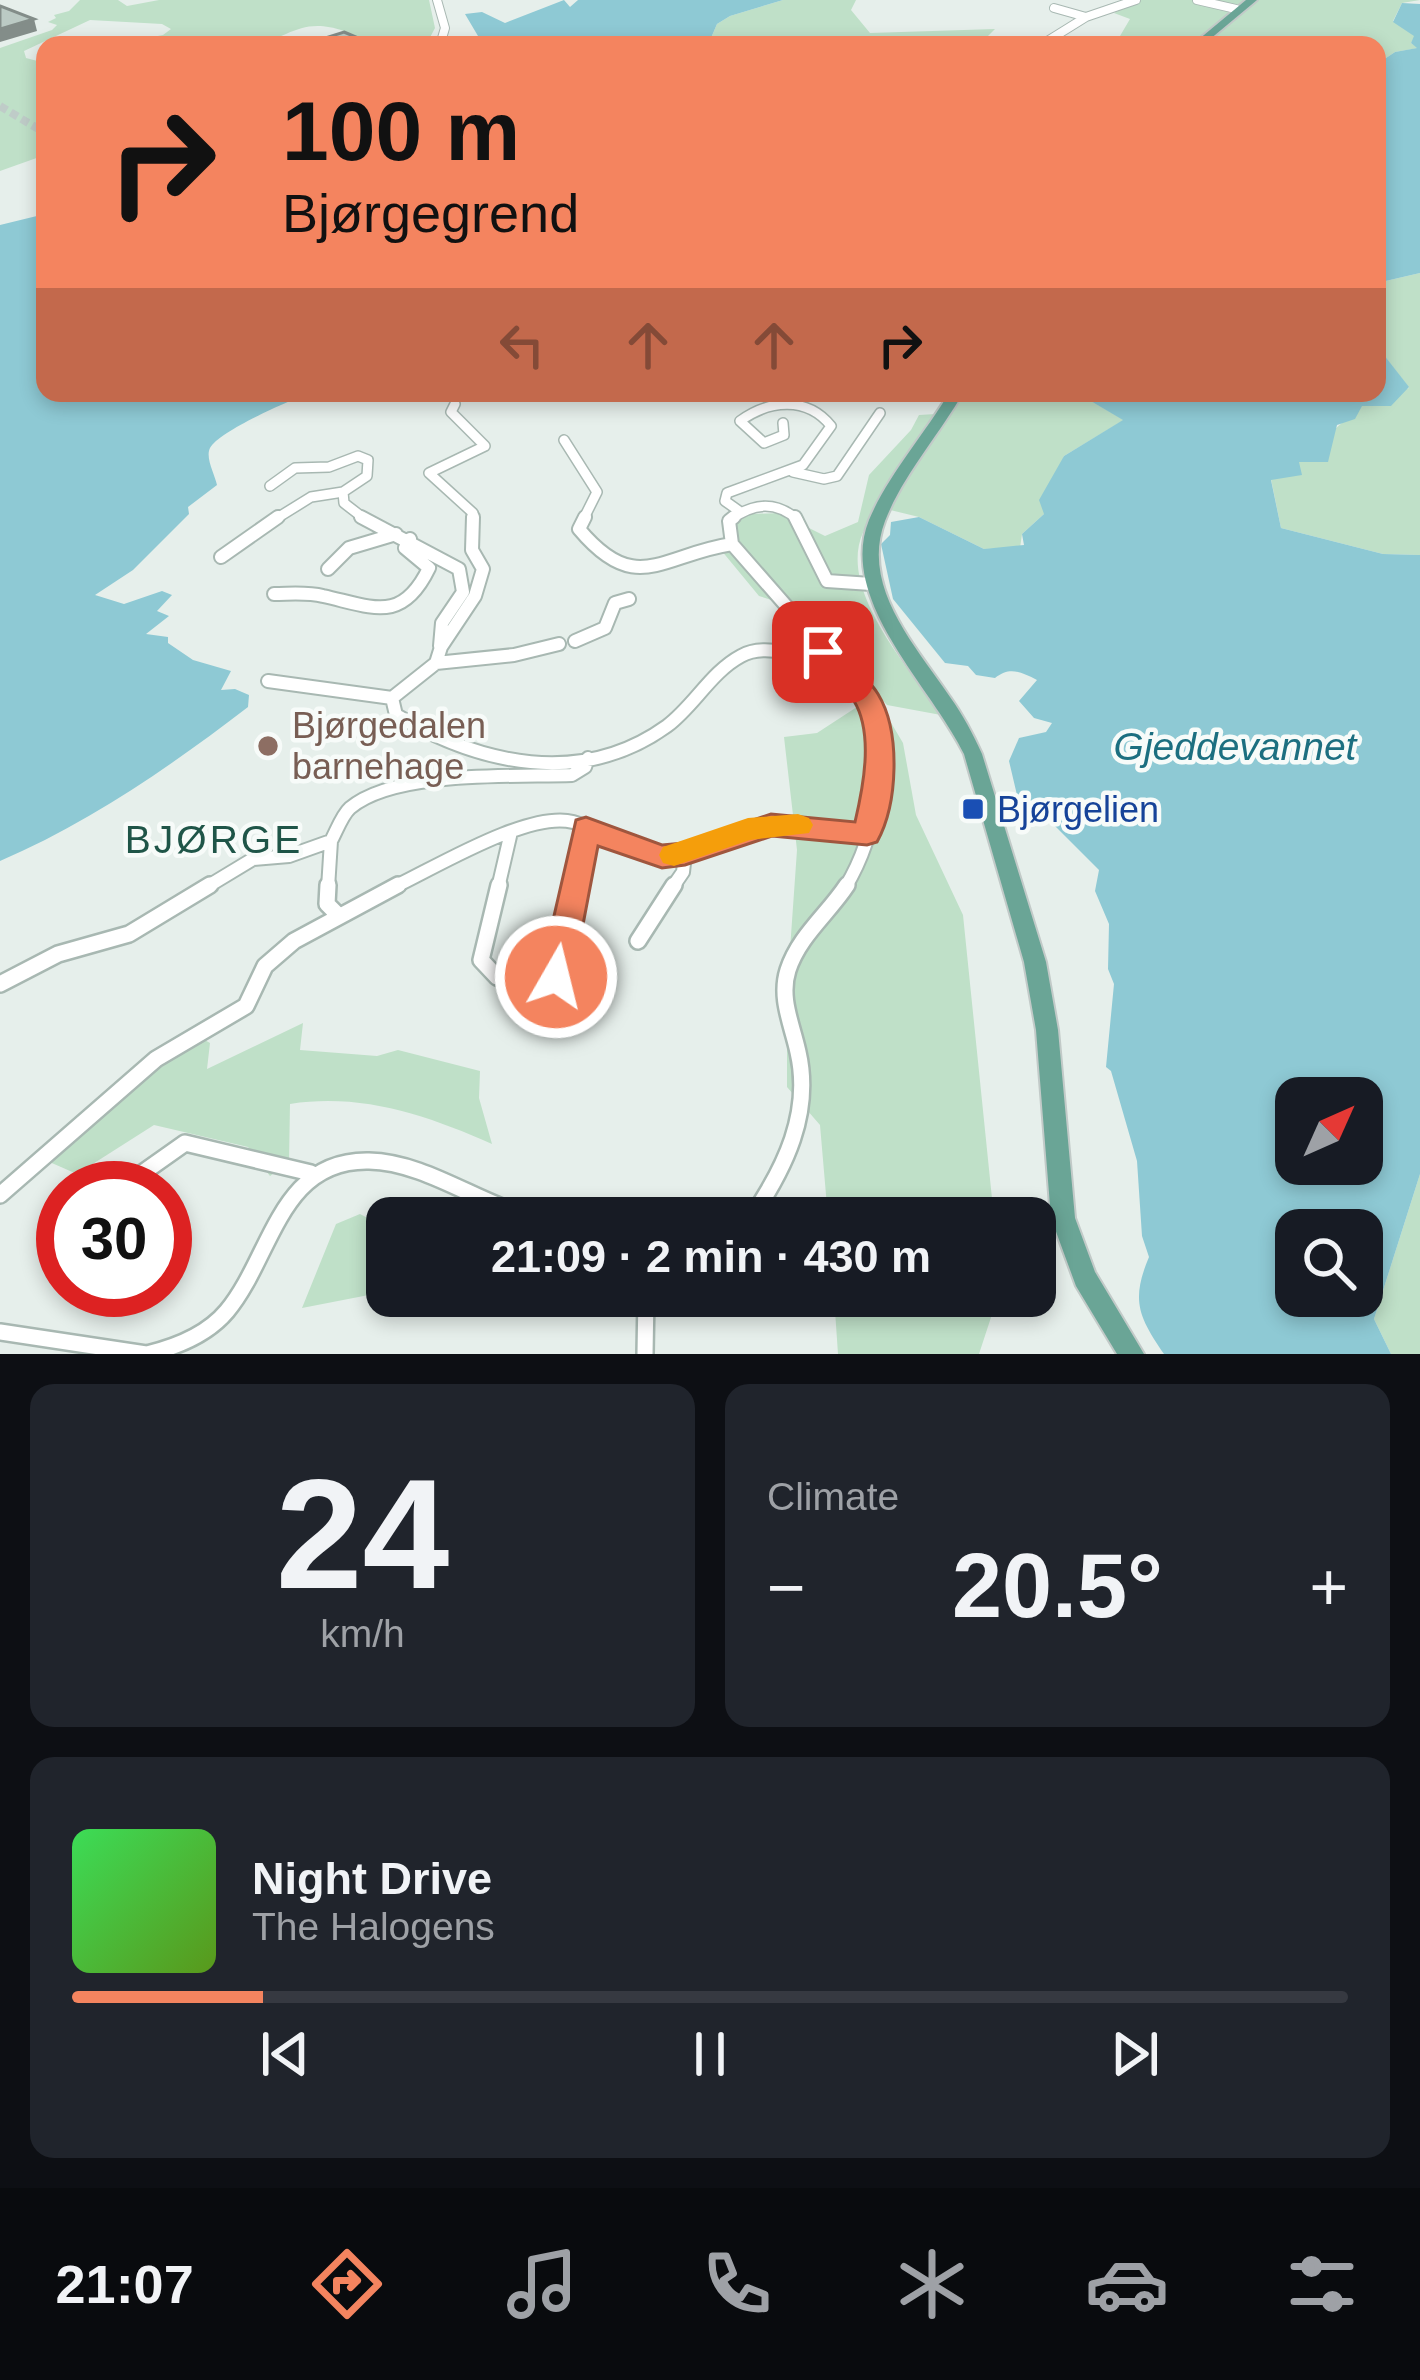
<!DOCTYPE html>
<meta charset="utf-8">
<style>
:root{--surface:#171b24;--page:#20242c;--text:#f1f3f6;--muted:#9ea1a6;--line:#363941;--accent:#f4845f}
body{margin:0;font-family:Arial,sans-serif;background:var(--page);color:var(--text);height:100vh;display:flex;flex-direction:column;font-size:45px;white-space:nowrap}
*{box-sizing:border-box;margin:0}
p{font-size:39px;color:var(--muted)}
.icon{flex:none;width:66px;height:66px;fill:none;stroke:currentColor;stroke-width:2;stroke-linecap:round;stroke-linejoin:round}
.map{position:relative;height:1354px;overflow:hidden}
.side{display:flex;flex-direction:column;gap:30px;padding:30px;background:#0d0f14;flex:1}
.side>*{flex:none}
.banner{position:absolute;left:36px;top:36px;width:1350px;height:366px;border-radius:24px;box-shadow:0 6px 18px #0003;background:#f4845f;color:#111;overflow:hidden}
.needle{width:78px;rotate:45deg}
.buttons{position:absolute;left:1275px;top:1077px;display:grid;gap:24px}
.buttons a{display:grid;place-items:center;width:108px;height:108px;border-radius:24px;background:var(--surface);box-shadow:0 6px 18px #0003;font-size:60px}
.speed{position:absolute;left:36px;top:1161px;display:flex;gap:24px;font-size:60px;font-weight:700;text-align:center}
.speed>*{display:grid;place-content:center;width:156px;height:156px;border-radius:50%;background:var(--surface);box-shadow:0 6px 18px #0003;line-height:1}
.speed .limit{border:18px solid #d22;background:#fff;color:#111}
.pin{position:absolute;display:grid;place-items:center;width:102px;height:102px;color:#fff;margin:-51px;border-radius:24px;box-shadow:0 6px 18px #0006}
.me{position:absolute;width:132px;margin:-66px;rotate:8deg;stroke-linejoin:round;filter:drop-shadow(0 0 9px #0008)}
.turn{display:flex;align-items:center;gap:42px;height:252px;padding:0 48px;font-size:54px}
.turn .icon{width:156px;height:156px;stroke-width:2.5}
.turn b{display:block;font-size:84px;line-height:102px}
.lanes{display:flex;align-items:center;height:114px;padding:0 48px;background:#0003;justify-content:center;gap:60px;direction:ltr}
.lanes .off{opacity:.35}
.big{font-size:90px;font-weight:700;line-height:1.1}
.side .widget{flex:1;display:flex;flex-direction:column;justify-content:center;gap:18px;min-width:0;padding:0 42px;border-radius:24px;background:var(--page)}
.side .dial{align-items:center;gap:0}
.dial b{font-size:156px;line-height:1}
.song{display:flex;align-items:center;gap:36px}
.cover{width:144px;height:144px;border-radius:18px;background:linear-gradient(135deg,hsl(130 70% 55%),hsl(90 70% 35%))}
.played{height:12px;border-radius:6px;background:linear-gradient(90deg,var(--accent) 15%,var(--line) 15%)}
.keys{display:flex;justify-content:space-around;direction:ltr}
.heat{display:flex;justify-content:space-between;align-items:center;font-size:66px;direction:ltr}
.side .tiles{flex:1;display:grid;gap:30px;grid-template-columns:1fr 1fr}
.widget:last-child{grid-column:span 2}
.trip{position:absolute;left:366px;top:1197px;width:690px;height:120px;border-radius:24px;background:var(--surface);box-shadow:0 6px 18px #0003;font-weight:700;line-height:120px;text-align:center}
.dock{display:flex;height:192px;justify-content:space-around;align-items:center;background:#090b0e;color:var(--muted)}
.dock .icon{width:84px;height:84px}
.dock .selected{color:var(--accent)}
.dock b{font-size:54px;color:var(--text)}
.map>svg:first-child{display:block}
.green{fill:#bfe0c8}
.water{fill:#8ec9d4;fill-rule:evenodd}
.lines{fill:none;stroke-linecap:round;stroke-linejoin:round}
.street-tunnel{stroke:#bfccc8;stroke-width:8;stroke-dasharray:8 4.5;stroke-linecap:butt}
.street-far3-casing{stroke:#a8b8b2;stroke-width:10}
.street-far2-casing{stroke:#a8b8b2;stroke-width:12}
.street-far1-casing{stroke:#a8b8b2;stroke-width:16}
.street-casing{stroke:#a8b8b2;stroke-width:20}
.primary-casing{stroke:#c2cac8;stroke-width:4}
.street-far3{stroke:#fff;stroke-width:8}
.street-far2{stroke:#fff;stroke-width:9}
.street-far1{stroke:#fff;stroke-width:12}
.street{stroke:#fff;stroke-width:15}
.primary{fill:#6aa596;fill-rule:evenodd}
.shaded-wall{fill:#838d89}
.building{fill:#bbcac4;stroke:#838d89;stroke-width:3}
.route{fill:#f4845f;stroke:#9f563e;stroke-width:3}
.slow{fill:#f59e0b}
.education-dot{fill:#8d6e63;stroke:#f7fbf9;stroke-width:4.5}
.transit-dot{fill:#1a4fb4;stroke:#f7fbf9;stroke-width:4.5}
.labels{text-anchor:middle;dominant-baseline:central;stroke-width:9;stroke-linejoin:round;paint-order:stroke}
.education-label{font-size:36px;fill:#785e54;stroke:#f7fbf9;text-anchor:start}
.transit-label{font-size:36px;fill:#164399;stroke:#f7fbf9;text-anchor:start}
.water-label{font-size:39px;font-style:italic;fill:#1c6f80;stroke:#f7fbf9}
.neighbourhood-label{font-size:39px;letter-spacing:3px;fill:#1f5548;stroke:#f7fbf9}
</style>
<div class="map">
<svg width="1420" height="1354" viewBox="0 0 1420 1354">
<rect width="100%" height="100%" fill="#e6efeb"/>
<path class="green" d="M 80,0 L 118,0 L 127,6 L 159,0 L 429,0 L 435,28 L 426,45 L 323,45 L 318,42 L 344,31 C 301,16 288,39 253,45 C 208,53 155,45 110,45 L 163,35 L 171,29 L 162,24 L 90,20 L 24,51 L 26,58 L 45,63 L 45,155 L 0,171 L 0,48 L 52,30 L 57,25 L 48,22 L 56,18 L 54,15 L 69,11 Z
M 783,0 L 856,0 L 851,10 L 870,33 L 995,29 L 979,45 L 708,45 L 717,24 L 730,16 Z
M 1139,0 L 1420,0 L 1402,3 L 1393,21 L 1415,36 L 1411,43 L 1418,48 L 1395,52 L 1377,64 L 1377,45 L 1125,42 L 1120,36 L 1130,19 L 1114,13 Z
M 1420,273 L 1420,555 L 1383,554 L 1281,528 L 1271,479 L 1292,474 L 1298,462 L 1362,405 L 1409,388 L 1377,346 L 1377,283 Z
M 966,393 L 1077,393 L 1124,420 L 1064,456 L 1044,514 L 1022,534 L 1020,548 L 984,549 L 919,517 L 882,508 C 814,566 906,662 941,715 L 887,705 L 793,607 L 759,596 L 721,550 L 735,541 L 728,515 L 779,513 L 825,536 L 858,522 L 869,475 L 911,430 L 919,415 L 952,413 Z
M 829,666 L 877,699 L 903,743 L 916,815 L 963,915 L 994,1218 L 828,1218 L 820,1125 L 787,1087 L 787,992 L 797,850 L 784,737 L 817,733 L 863,703 Z
M 303,1023 L 300,1050 L 377,1056 L 398,1050 L 480,1071 L 479,1098 L 492,1144 C 426,1115 362,1093 290,1104 L 289,1162 L 270,1176 L 248,1147 L 154,1125 L 77,1174 L 38,1157 L 196,1035 L 210,1043 L 207,1069 Z
M 1420,1174 L 1420,1354 L 1391,1354 L 1374,1319 Z
M 360,1214 L 387,1228 L 387,1284 L 381,1285 L 379,1293 L 302,1308 L 336,1224 Z
M 834,1296 L 998,1296 L 979,1354 L 838,1354 Z"/>
<path class="water" d="M 564,0 L 570,7 L 578,0 L 783,0 L 730,16 L 717,24 L 708,45 L 460,45 L 466,37 L 478,36 L 465,14 L 482,12 L 505,23 Z
M 1402,3 L 1420,4 L 1420,273 L 1377,283 L 1377,64 L 1395,52 L 1417,48 L 1411,43 L 1414,36 L 1393,22 Z
M 45,214 L 45,393 L 311,393 C 292,399 219,431 210,448 C 205,458 215,475 217,485 L 188,507 L 189,514 L 133,570 L 95,595 L 124,604 L 162,591 L 172,595 L 157,611 L 169,616 L 146,634 L 168,637 L 168,643 L 193,660 L 231,671 L 221,690 L 235,689 L 249,695 L 248,707 C 171,766 89,823 0,861 L 0,225 Z
M 1377,346 L 1409,387 L 1391,406 L 1362,406 L 1355,419 L 1337,425 L 1328,462 L 1299,462 L 1302,475 L 1271,480 L 1281,528 L 1383,554 L 1420,555 L 1420,1174 L 1374,1319 L 1391,1354 L 1164,1354 C 1138,1316 1131,1300 1149,1257 L 1142,1236 L 1137,1161 L 1111,1071 L 1106,1067 L 1114,984 L 1108,969 L 1109,924 L 1095,891 L 1099,870 L 1047,818 L 1017,795 L 1009,761 L 1019,738 L 1046,732 L 1052,723 L 1034,718 L 1019,701 L 1037,680 C 1021,672 1010,666 995,678 L 976,675 L 968,666 L 945,663 L 893,599 L 881,544 L 890,535 L 891,522 L 919,517 L 984,549 L 1024,545 L 1022,534 L 1044,514 L 1039,500 L 1064,456 L 1123,420 L 1077,393 L 1377,393 ZM 1362,1098 L 1362,1164 L 1296,1164 L 1296,1098 ZM 1362,1230 L 1362,1296 L 1296,1296 L 1296,1230 Z"/>
<g class="lines">
<path class="street-tunnel" d="M 0,106 L 45,133"/>
<defs>
<path id="street-far3" d="M 437,0 L 445,28 L 440,45
M 1197,0 L 1236,9
M 1054,8 L 1086,17
M 1041,45 L 1086,17 L 1136,0"/>
<path id="street-far2" d="M 455,404 L 451,412 L 485,446 L 429,473 L 473,513 L 473,520
M 564,440 L 597,492 L 583,520
M 793,472 L 824,479 L 837,476 L 880,413
M 270,486 L 295,468 L 329,467 L 358,456 L 368,460 L 367,476 L 343,492 L 344,503 L 366,520
M 739,511 L 725,501 L 727,493 L 803,465 L 831,426 C 807,396 769,400 740,421 L 764,443 L 784,435 L 783,423
M 274,520 L 311,497 L 343,492
M 730,520 C 753,503 775,500 798,520"/>
<path id="street-far1" d="M 361,517 L 459,569 L 463,592 L 442,623 L 440,646
M 473,517 L 472,550 L 483,569 L 475,596 L 441,647 L 436,663 L 392,698 L 396,715 C 480,764 581,788 667,726 C 694,706 711,672 741,656 C 766,642 796,659 823,652
M 585,517 L 579,529 C 636,597 661,555 732,544
M 734,517 L 729,521 L 732,544 L 866,697 C 886,762 880,830 845,888
M 795,517 L 827,581 L 871,584
M 221,557 L 278,517
M 328,569 L 349,548 L 396,534
M 274,594 C 290,594 307,592 323,596 C 373,607 402,624 429,568 L 405,548 L 410,539
M 575,641 L 605,628 L 615,603 L 629,599
M 436,663 L 514,655 L 559,644
M 268,681 L 392,698
M 205,888 L 253,859 L 289,856 L 331,841 C 336,832 342,815 350,808 C 395,770 514,777 572,775 L 585,767 L 588,758
M 328,888 L 331,841
M 392,888 C 433,869 529,810 573,822 C 606,831 632,857 668,855 C 702,854 733,835 766,827 C 795,820 837,831 867,834
M 498,888 L 511,832
M 574,888 L 586,828
M 672,888 L 683,872 L 685,854"/>
<path id="street" d="M 328,885 L 327,904 L 337,914
M 499,885 L 481,960 L 497,977 L 535,990 L 556,978 L 575,885
M 638,941 L 674,885
M 0,984 L 58,954 L 129,934 L 210,885
M 134,1179 L 185,1143 L 311,1173
M 0,1195 L 156,1059 L 246,1006 L 265,966 L 294,941 L 398,885
M 751,1218 C 785,1168 812,1113 798,1052 C 792,1024 779,998 788,970 C 799,936 828,914 847,885
M 604,1296 L 639,1296
M 511,1301 L 527,1296
M 0,1332 L 146,1354
M 147,1354 C 176,1347 207,1335 227,1311 C 272,1257 279,1159 369,1161 C 425,1162 479,1204 533,1218
M 645,1354 L 646,1296"/>
<path id="primary" d="M 1246,0 L 1257,0 L 1203,45 L 1192,45 Z
M 949,393 L 963,393 C 939,435 903,475 885,521 C 860,587 916,646 950,697 C 963,715 973,734 982,754 L 1046,962 L 1058,1030 L 1075,1218 L 1095,1272 L 1144,1354 L 1117,1354 L 1076,1286 L 1051,1218 L 1036,1030 L 1024,962 L 964,754 C 931,686 837,600 869,520 C 888,475 924,435 949,393 Z"/>
</defs>
<use href="#street-far3" class="street-far3-casing"/>
<use href="#street-far2" class="street-far2-casing"/>
<use href="#street-far1" class="street-far1-casing"/>
<use href="#street" class="street-casing"/>
<use href="#primary" class="primary-casing"/>
<use href="#street-far3" class="street-far3"/>
<use href="#street-far2" class="street-far2"/>
<use href="#street-far1" class="street-far1"/>
<use href="#street" class="street"/>
<use href="#primary" class="primary"/>
</g>
<path class="shaded-wall" d="M 34,19 L 37,31 L 0,42 L 0,29 Z"/>
<path class="building" d="M 0,6 L 34,19 L 0,29 Z
M 344,32 L 372,44 L 330,45 L 319,40 Z"/>
<path class="route" d="M 823,643 L 832,646 C 847,661 867,676 878,694 C 901,732 898,804 877,842 L 867,845 L 772,836 L 685,865 L 662,868 L 598,846 L 573,977 L 568,987 L 556,990 L 545,987 L 540,977 L 576,820 L 586,817 L 662,845 L 684,843 L 771,814 L 855,822 C 863,788 874,734 854,701 C 842,683 822,670 809,652 Z"/>
<path class="slow" d="M 798,814 L 809,818 L 813,825 L 809,833 L 750,840 L 674,866 L 663,863 L 659,855 L 663,847 L 748,818 Z"/>
<circle class="education-dot" cx="268" cy="746" r="12"/>
<rect class="transit-dot" x="961" y="797" width="24" height="24" rx="6"/>
<g class="labels">
<g class="education-label">
<text x="292" y="725">Bjørgedalen<tspan x="292" dy="41">barnehage</tspan></text>
</g>
<g class="transit-label">
<text x="997" y="809">Bjørgelien</text>
</g>
<g class="water-label">
<text x="1235" y="746">Gjeddevannet</text>
</g>
<g class="neighbourhood-label">
<text x="214" y="839">BJØRGE</text>
</g>
</g>
</svg>
<div class="buttons">
<a><svg class="needle" viewBox="-14 -14 28 28"><path d="M0-13l5 13h-10z" fill="#e53935"/><path d="M0 13l5-13h-10z" fill="#9ea1a6"/></svg></a>
<a><svg class="icon" aria-label="search" viewBox="0 0 24 24"><circle cx="10" cy="10" r="6"/><path d="M15 15l6 6"/></svg></a>
</div>
<div class="speed"><div class="limit">30</div></div>
<div class="pin" style="left:823px;top:652px;background:#d93025"><svg class="icon" aria-label="arrive" viewBox="0 0 24 24"><path d="M6 21V4h12l-3 4 3 4H6"/></svg></div>
<svg class="me" style="left:556px;top:977px" viewBox="-20 -20 40 40"><circle r="17" fill="#f4845f" stroke="#fff" stroke-width="3"/><path d="M0-11L8 9 0 5-8 9z" fill="#fff"/></svg>
<div class="trip">21:09 · 2 min · 430 m</div>
<div class="banner">
<div class="turn"><svg class="icon" aria-label="right" viewBox="0 0 24 24"><path d="M7 20v-9h11M14 6l5 5-5 5"/></svg><div><b>100 m</b>Bjørgegrend</div></div>
<div class="lanes"><svg class="icon off" aria-label="left" viewBox="0 0 24 24"><path d="M17 20v-9H6M10 6l-5 5 5 5"/></svg><svg class="icon off" aria-label="ahead" viewBox="0 0 24 24"><path d="M12 20V5M6 11l6-6 6 6"/></svg><svg class="icon off" aria-label="ahead" viewBox="0 0 24 24"><path d="M12 20V5M6 11l6-6 6 6"/></svg><svg class="icon" aria-label="right" viewBox="0 0 24 24"><path d="M7 20v-9h11M14 6l5 5-5 5"/></svg></div>
</div>
</div>
<section class="side">
<div class="tiles">
<div class="widget dial"><b>24</b><p>km/h</p></div>
<div class="widget"><p>Climate</p>
<div class="heat"><a>−</a><b class="big">20.5°</b><a>+</a></div>
</div>
<div class="widget">
<div class="song"><i class="cover"></i><div><b>Night Drive</b><p>The Halogens</p></div></div>
<div class="played"></div>
<div class="keys"><svg class="icon" aria-label="previous" viewBox="0 0 24 24"><path d="M18 5L8 12l10 7zM5 5v14"/></svg><svg class="icon" aria-label="pause" viewBox="0 0 24 24"><path d="M8 5v14M16 5v14"/></svg><svg class="icon" aria-label="next" viewBox="0 0 24 24"><path d="M6 5l10 7-10 7zM19 5v14"/></svg></div>
</div>
</div>
</section>
<nav class="dock">
<b>21:07</b>
<svg class="icon selected" aria-label="directions" viewBox="0 0 24 24"><path d="M12 3l9 9-9 9-9-9zM9 14v-3h6M13 9l2 2-2 2"/></svg>
<svg class="icon" aria-label="music" viewBox="0 0 24 24"><path d="M9 18V5l10-2v13"/><circle cx="6" cy="18" r="3"/><circle cx="16" cy="16" r="3"/></svg>
<svg class="icon" aria-label="phone" viewBox="0 0 24 24"><path d="M5 4h4l2 5-3 2q2 4 5 5l2-3 5 2v4C11 20 4 13 5 4z"/></svg>
<svg class="icon" aria-label="climate" viewBox="0 0 24 24"><path d="M12 3v18M4 7l16 10M4 17L20 7"/></svg>
<svg class="icon" aria-label="car" viewBox="0 0 24 24"><path d="M5 17H2v-5l4-1 3-4h7l3 4 3 1v5h-3M9 17h6M6 11h13"/><circle cx="7" cy="17" r="2"/><circle cx="17" cy="17" r="2"/></svg>
<svg class="icon" aria-label="filters" viewBox="0 0 24 24"><path d="M4 7h16M4 17h16"/><circle cx="9" cy="7" r="2"/><circle cx="15" cy="17" r="2"/></svg>
</nav>
